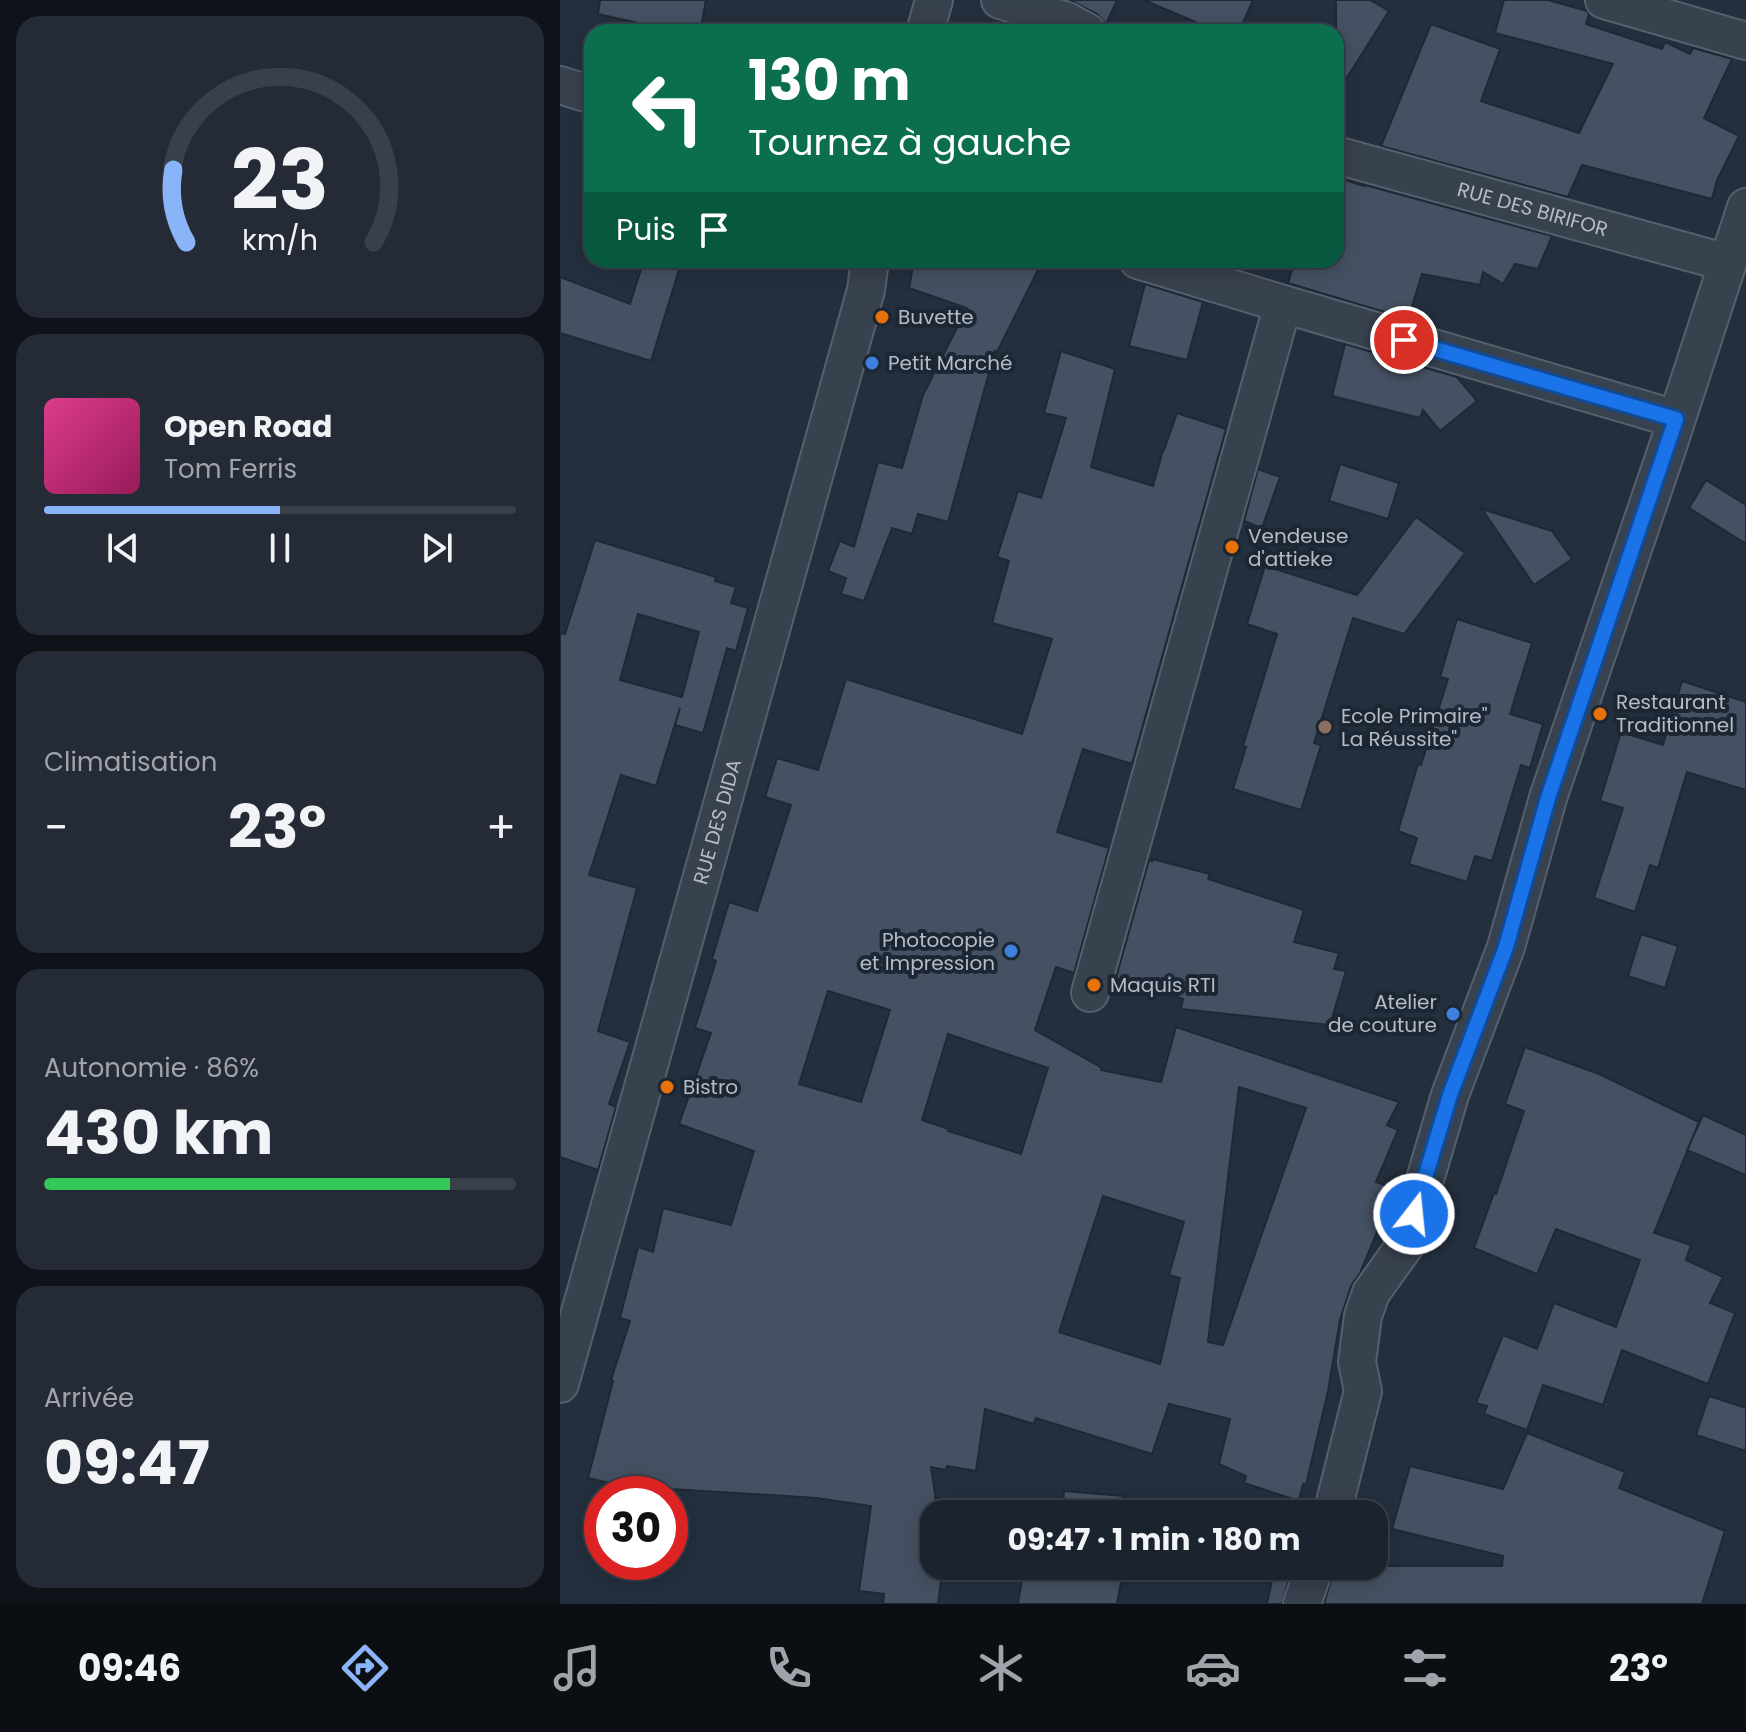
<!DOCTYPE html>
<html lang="fr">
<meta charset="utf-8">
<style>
:root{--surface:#1b232e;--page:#242b36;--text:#f1f3f6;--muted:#a0a4aa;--line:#39404a;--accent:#8ab4f8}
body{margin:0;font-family:Poppins,sans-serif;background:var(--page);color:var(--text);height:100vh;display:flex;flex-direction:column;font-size:30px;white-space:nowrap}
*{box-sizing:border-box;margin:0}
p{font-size:26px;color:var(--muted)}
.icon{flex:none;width:44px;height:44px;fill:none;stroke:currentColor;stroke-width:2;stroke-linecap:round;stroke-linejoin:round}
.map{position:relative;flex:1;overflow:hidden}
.drawer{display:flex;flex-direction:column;gap:16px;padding:16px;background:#0f1319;width:560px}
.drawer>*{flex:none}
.top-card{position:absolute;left:24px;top:24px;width:760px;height:244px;border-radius:24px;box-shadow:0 4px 20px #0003,0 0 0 2px var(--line);background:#0b6e4f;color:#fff;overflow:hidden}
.speed{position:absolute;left:24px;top:1476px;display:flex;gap:16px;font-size:40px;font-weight:700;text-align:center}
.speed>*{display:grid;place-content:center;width:104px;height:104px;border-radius:50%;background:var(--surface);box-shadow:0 4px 20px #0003,0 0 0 2px var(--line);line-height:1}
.speed .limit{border:12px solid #d22;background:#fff;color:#111}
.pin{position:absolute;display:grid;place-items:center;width:68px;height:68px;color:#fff;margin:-34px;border:4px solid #fff;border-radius:50%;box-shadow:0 2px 8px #0007}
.me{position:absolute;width:88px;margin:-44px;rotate:16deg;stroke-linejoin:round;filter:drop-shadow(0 0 6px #0008)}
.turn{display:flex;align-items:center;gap:28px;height:168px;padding:0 32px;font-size:36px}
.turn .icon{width:104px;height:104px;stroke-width:2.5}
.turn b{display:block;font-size:56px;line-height:68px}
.then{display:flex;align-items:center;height:76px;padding:0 32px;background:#0003;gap:16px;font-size:30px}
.big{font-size:60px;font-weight:700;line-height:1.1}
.drawer .widget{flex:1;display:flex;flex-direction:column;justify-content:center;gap:12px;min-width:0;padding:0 28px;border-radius:24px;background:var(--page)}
.drawer .dial{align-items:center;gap:0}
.dial svg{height:208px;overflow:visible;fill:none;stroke:var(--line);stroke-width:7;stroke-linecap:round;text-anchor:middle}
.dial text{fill:var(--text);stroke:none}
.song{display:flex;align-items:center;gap:24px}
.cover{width:96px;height:96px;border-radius:12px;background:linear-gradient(135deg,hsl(330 70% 55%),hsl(330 70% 35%))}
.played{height:8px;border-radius:4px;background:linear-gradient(90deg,var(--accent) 50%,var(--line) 50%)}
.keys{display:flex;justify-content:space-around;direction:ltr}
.heat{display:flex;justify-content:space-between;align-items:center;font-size:44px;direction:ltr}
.charge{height:12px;border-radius:6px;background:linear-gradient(90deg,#34c759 86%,var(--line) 0)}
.trip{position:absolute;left:360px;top:1500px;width:468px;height:80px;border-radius:24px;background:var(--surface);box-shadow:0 4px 20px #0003,0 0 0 2px var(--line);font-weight:700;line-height:80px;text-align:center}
.tab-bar{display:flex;height:128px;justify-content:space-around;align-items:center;background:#0b0e12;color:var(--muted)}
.tab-bar .icon{width:56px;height:56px}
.tab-bar .selected{color:var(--accent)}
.tab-bar b{font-size:36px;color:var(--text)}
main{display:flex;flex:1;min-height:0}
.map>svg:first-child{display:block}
.building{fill:#455162;stroke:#1f2835;stroke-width:2;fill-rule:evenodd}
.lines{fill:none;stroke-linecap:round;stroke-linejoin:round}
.minor-casing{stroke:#565f6c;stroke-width:40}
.minor{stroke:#38414e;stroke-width:36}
.route-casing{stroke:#114b97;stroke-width:20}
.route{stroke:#1a73e8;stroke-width:14}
.food-dot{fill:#e8710a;stroke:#1d2633;stroke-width:3}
.shop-dot{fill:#3f7fe0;stroke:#1d2633;stroke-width:3}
.education-dot{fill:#8d6e63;stroke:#1d2633;stroke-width:3}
.labels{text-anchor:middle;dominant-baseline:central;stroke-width:8;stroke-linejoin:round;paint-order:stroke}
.street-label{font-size:20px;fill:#b4bcc9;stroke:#1d2633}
.poi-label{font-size:20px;fill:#b4bcc9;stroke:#1d2633;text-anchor:start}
</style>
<main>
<section class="drawer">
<div class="widget dial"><svg viewBox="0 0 100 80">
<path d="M14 69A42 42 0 1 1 86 69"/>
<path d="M14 69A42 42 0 0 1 9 41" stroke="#8ab4f8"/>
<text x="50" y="56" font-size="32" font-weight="700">23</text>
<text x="50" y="72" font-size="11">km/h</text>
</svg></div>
<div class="widget">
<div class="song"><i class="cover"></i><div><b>Open Road</b><p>Tom Ferris</p></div></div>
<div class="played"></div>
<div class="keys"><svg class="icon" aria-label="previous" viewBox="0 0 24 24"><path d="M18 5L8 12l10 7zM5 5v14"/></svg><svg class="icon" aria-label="pause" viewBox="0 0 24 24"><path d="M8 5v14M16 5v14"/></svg><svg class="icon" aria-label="next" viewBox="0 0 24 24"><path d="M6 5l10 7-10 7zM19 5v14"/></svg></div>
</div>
<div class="widget"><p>Climatisation</p>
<div class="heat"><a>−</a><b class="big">23°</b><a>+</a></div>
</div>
<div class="widget"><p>Autonomie · 86%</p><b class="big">430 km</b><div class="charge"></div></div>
<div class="widget"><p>Arrivée</p><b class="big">09:47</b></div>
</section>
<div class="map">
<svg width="1186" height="1604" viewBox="0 0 1186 1604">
<rect width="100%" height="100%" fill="#242f3e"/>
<path class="building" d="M 40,0 L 146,0 L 140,32 L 118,32 L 38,14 Z
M 510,0 L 557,0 L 546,24 L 537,14 Z
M 584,0 L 693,0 L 679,32 L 659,32 Z
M 776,0 L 810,0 L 829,11 L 776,95 Z
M 944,0 L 988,0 L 1027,11 L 1029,14 L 1026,24 L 1102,49 L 1105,42 L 1130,54 L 1133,48 L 1172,59 L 1144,118 L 1179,136 L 1157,180 L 1152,199 L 1022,165 L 1008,197 L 821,146 L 871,24 L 940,49 L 921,101 L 1019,133 L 1053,64 L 935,33 Z
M 776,177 L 804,186 L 805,185 L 992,236 L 978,269 L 955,264 L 943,284 L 923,272 L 920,285 L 862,274 L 848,319 L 728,283 L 735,260 L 776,260 Z
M 84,260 L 122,260 L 91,361 L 0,333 L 0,277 L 70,304 Z
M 354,260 L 483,260 L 437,352 L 435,351 L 388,522 L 358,514 L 352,534 L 332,528 L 304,601 L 281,594 L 286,578 L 268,571 L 280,541 L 294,547 L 318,462 L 342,468 L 363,395 L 407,308 L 349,288 Z
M 585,284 L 643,302 L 627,360 L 569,346 Z
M 785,344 L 897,377 L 917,401 L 880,431 L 863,410 L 860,418 L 772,396 Z
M 501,351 L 555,369 L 531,467 L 593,486 L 603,450 L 604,450 L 617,413 L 666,429 L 572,764 L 523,749 L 497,832 L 549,848 L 514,973 L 496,967 L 475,1030 L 542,1068 L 541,1070 L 601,1082 L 616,1027 L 839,1102 L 827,1125 L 838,1130 L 816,1182 L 835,1189 L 800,1273 L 791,1286 L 780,1320 L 768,1391 L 746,1485 L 743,1484 L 739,1501 L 684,1483 L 686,1476 L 659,1464 L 670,1419 L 609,1404 L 592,1454 L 476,1418 L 474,1424 L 425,1409 L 416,1471 L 387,1466 L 386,1470 L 371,1467 L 378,1514 L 374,1514 L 374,1566 L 383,1566 L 378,1604 L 323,1604 L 324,1594 L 299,1591 L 311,1506 L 257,1498 L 62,1486 L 28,1478 L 53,1381 L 51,1380 L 70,1321 L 60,1318 L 78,1247 L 93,1252 L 103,1208 L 171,1225 L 194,1151 L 119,1124 L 151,1033 L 135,1028 L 156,961 L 152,959 L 169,902 L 197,911 L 231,805 L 205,797 L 217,758 L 258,770 L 286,679 L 462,734 L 492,639 L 432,623 L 449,561 L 437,557 L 458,491 L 481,498 L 506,418 L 484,413 ZM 268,991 L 330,1010 L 301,1102 L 239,1084 ZM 388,1034 L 488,1068 L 461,1154 L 388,1131 L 389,1129 L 362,1120 ZM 679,1087 L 746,1108 L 663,1345 L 648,1342 ZM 543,1196 L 624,1222 L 609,1275 L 620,1278 L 600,1364 L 499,1332 Z
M 780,464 L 839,483 L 828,519 L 769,501 Z
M 698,469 L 720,477 L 702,528 L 684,521 Z
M 1146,480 L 1186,505 L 1186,544 L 1129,508 Z
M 922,509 L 992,531 L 1012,559 L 974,585 Z
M 856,517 L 905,553 L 844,634 L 793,618 L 754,743 L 761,745 L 741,810 L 673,789 L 686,747 L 683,746 L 717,634 L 687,624 L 705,566 L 797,595 Z
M 35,540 L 156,577 L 155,581 L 176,587 L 171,603 L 188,608 L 176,651 L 167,648 L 143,733 L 115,725 L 120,708 L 96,786 L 61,775 L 29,875 L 77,888 L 38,1031 L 70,1042 L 49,1104 L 56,1107 L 38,1170 L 0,1157 L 0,633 L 5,634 ZM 78,614 L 139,632 L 122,697 L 60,680 Z
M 897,619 L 972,643 L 950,714 L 983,724 L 970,768 L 961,765 L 932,861 L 915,856 L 907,882 L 849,864 L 857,838 L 838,831 L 858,764 L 861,765 L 888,679 L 880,677 Z
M 1122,681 L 1186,702 L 1186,790 L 1127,772 L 1098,868 L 1090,865 L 1075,912 L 1034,898 L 1063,808 L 1040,801 L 1061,732 L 1103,745 Z
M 592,859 L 650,874 L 648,879 L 744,910 L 734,942 L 779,953 L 774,969 L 786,971 L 770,1025 L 621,1009 L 623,999 L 556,978 L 589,860 L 592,861 Z
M 1081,934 L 1118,946 L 1105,988 L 1068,976 Z
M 965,1047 L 1039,1074 L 1139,1122 L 1094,1233 L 1131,1245 L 1126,1260 L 1163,1277 L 1150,1303 L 1175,1313 L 1148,1384 L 1062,1350 L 1043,1405 L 983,1385 L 967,1430 L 924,1414 L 927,1406 L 916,1403 L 943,1335 L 977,1349 L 994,1303 L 1056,1327 L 1080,1260 L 996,1229 L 977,1274 L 914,1248 L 934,1193 L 936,1194 L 964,1111 L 945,1104 Z
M 1143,1115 L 1186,1135 L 1186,1175 L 1127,1150 Z
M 1149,1396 L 1186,1408 L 1186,1451 L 1136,1435 Z
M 967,1433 L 1065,1472 L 1059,1488 L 1165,1531 L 1142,1604 L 764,1604 L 775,1566 L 942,1566 L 943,1556 L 832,1529 L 850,1466 L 943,1489 Z
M 504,1491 L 563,1496 L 562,1514 L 502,1514 Z
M 464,1566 L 564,1566 L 557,1604 L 458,1604 Z
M 715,1566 L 733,1566 L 722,1604 L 707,1604 Z"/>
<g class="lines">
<defs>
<g id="minor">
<path d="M 440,0 L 507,21 L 527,32"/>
<path d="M 1044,0 L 1186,41"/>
<path d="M 365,32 L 374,0"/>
<path d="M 0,85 L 32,95"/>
<path id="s1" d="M 776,155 L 1168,263"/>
<path d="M 578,260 L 723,304 L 1116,419"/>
<path d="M 530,993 L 723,304"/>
<path id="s2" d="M 0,1384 L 306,290 L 310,260"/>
<path d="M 772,1514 L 803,1391 L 797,1362 L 803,1316 L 811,1293 L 846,1244 L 890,1095 L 946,947 L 988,798 L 1108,446 L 1186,207"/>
<path d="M 742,1604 L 755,1566"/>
</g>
</defs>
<use href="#minor" class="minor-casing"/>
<use href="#minor" class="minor"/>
</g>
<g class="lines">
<defs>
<path id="route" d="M 844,340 L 1116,419 L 988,798 L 946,947 L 890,1095 L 854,1214"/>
</defs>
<use href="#route" class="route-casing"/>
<use href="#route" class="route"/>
</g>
<g class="food-dot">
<circle cx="322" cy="317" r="8"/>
<circle cx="672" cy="547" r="8"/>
<circle cx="1040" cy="714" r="8"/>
<circle cx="534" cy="985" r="8"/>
<circle cx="107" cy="1087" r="8"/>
</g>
<g class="shop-dot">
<circle cx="312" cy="363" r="8"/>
<circle cx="451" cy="951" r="8"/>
<circle cx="893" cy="1014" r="8"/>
</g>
<circle class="education-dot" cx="765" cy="727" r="8"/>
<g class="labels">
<g class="street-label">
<text stroke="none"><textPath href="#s1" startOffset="204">RUE DES BIRIFOR</textPath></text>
<text stroke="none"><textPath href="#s2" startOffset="584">RUE DES DIDA</textPath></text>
</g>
<g class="poi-label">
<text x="338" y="317">Buvette</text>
<text x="328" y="363">Petit Marché</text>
<text x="688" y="536">Vendeuse<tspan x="688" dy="23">d'attieke</tspan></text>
<text x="1056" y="702">Restaurant<tspan x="1056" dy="23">Traditionnel</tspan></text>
<text x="781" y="716">Ecole Primaire"<tspan x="781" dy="23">La Réussite"</tspan></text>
<text x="435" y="940" text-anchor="end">Photocopie<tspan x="435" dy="23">et Impression</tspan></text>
<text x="550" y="985">Maquis RTI</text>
<text x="877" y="1002" text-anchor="end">Atelier<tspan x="877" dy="23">de couture</tspan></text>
<text x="123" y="1087">Bistro</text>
</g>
</g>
</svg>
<div class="speed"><div class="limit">30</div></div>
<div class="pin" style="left:844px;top:340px;background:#d93025"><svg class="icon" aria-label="arrive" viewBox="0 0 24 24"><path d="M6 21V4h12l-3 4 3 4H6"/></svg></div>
<svg class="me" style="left:854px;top:1214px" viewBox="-20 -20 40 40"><circle r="17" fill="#1a73e8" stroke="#fff" stroke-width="3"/><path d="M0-11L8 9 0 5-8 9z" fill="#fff"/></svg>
<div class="trip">09:47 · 1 min · 180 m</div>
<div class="top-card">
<div class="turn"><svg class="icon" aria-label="left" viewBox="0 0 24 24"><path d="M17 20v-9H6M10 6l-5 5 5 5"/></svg><div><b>130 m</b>Tournez à gauche</div></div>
<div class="then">Puis<svg class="icon" aria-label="arrive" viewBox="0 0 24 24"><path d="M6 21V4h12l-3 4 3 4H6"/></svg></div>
</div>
</div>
</main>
<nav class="tab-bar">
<b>09:46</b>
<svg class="icon selected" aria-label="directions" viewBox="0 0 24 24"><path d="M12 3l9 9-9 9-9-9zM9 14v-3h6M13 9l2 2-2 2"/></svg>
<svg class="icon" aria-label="music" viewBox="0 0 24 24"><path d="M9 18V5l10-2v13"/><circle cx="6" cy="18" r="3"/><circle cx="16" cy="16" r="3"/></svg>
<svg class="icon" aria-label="phone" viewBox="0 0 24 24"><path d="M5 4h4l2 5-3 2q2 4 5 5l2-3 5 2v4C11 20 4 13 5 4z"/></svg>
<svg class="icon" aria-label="climate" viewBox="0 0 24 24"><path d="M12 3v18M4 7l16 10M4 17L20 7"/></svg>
<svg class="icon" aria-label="car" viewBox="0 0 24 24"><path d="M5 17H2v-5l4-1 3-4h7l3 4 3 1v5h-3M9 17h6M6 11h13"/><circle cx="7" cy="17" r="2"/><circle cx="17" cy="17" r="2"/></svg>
<svg class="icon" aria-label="filters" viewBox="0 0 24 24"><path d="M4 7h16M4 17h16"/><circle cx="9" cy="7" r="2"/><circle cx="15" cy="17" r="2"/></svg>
<b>23°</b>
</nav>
